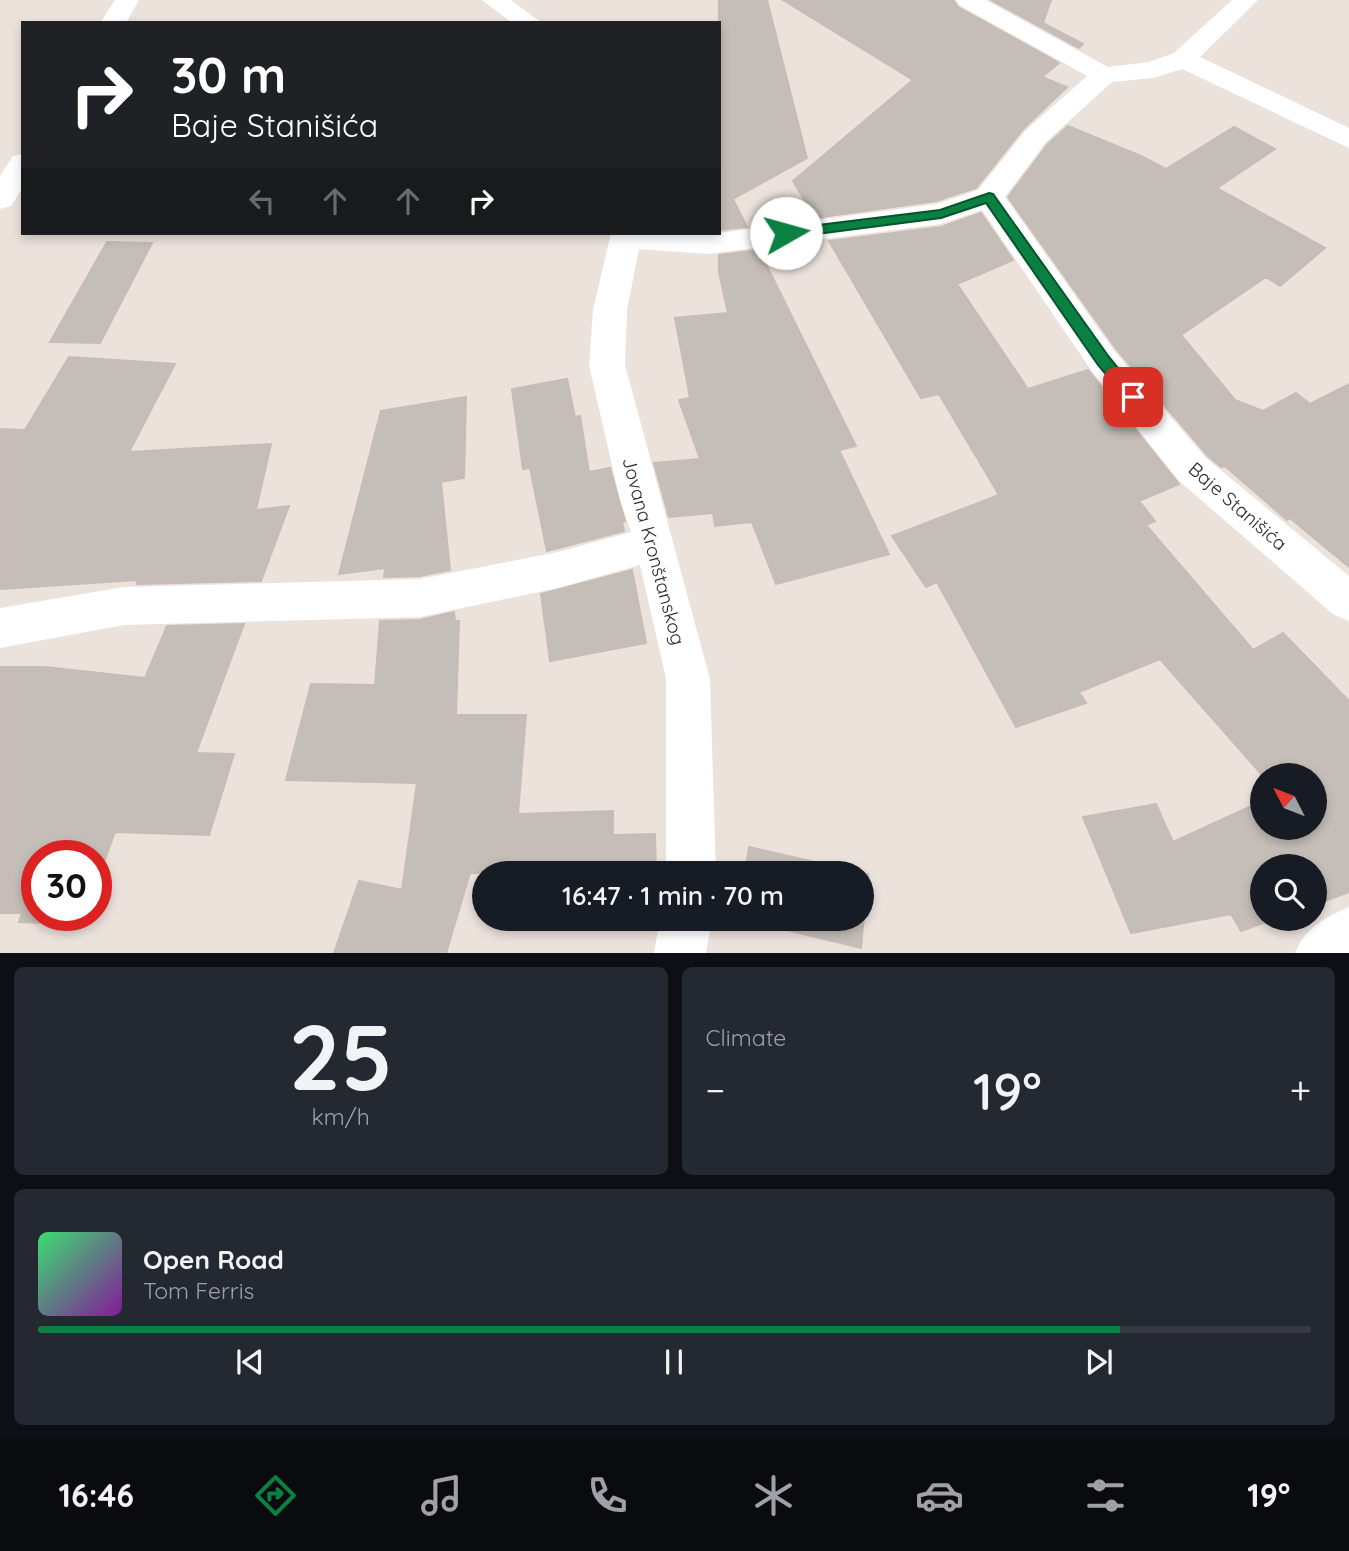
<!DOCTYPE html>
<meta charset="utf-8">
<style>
:root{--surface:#171b24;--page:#242831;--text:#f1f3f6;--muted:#9ea1a6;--line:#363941;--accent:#0b8043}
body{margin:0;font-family:Quicksand,sans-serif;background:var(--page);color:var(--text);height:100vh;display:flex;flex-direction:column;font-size:26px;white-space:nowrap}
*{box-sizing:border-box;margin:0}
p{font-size:23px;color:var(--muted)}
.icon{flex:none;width:38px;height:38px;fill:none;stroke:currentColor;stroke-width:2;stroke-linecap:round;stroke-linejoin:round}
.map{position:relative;height:953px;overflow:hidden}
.panel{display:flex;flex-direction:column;gap:14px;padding:14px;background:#0d0f14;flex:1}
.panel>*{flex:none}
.top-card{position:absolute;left:21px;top:21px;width:700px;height:214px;border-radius:0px;box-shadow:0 4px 10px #0003;background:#202124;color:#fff;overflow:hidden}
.needle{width:46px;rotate:312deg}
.fabs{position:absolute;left:1250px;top:763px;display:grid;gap:14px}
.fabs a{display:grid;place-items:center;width:77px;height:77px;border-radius:50%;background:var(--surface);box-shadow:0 4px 10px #0003;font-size:35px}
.speed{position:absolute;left:21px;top:840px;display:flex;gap:14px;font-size:35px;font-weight:700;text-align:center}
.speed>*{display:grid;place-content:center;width:91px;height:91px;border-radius:50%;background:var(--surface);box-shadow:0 4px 10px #0003;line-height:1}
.speed .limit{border:10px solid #d22;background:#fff;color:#111}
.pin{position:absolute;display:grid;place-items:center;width:60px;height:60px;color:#fff;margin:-30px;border-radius:14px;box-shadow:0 4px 10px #0006}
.me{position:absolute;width:77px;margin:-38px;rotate:83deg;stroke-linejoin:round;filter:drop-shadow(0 0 5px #0008)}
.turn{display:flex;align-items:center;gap:24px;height:147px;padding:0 35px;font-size:32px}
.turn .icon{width:91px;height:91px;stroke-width:2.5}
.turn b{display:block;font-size:49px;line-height:60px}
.lanes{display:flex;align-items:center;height:66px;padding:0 35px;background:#0003;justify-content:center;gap:35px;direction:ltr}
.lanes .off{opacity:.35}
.big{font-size:52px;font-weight:600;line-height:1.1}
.panel .tile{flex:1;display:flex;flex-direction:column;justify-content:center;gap:10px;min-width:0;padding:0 24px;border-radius:10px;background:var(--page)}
.panel .dial{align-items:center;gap:0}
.dial b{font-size:91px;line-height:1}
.song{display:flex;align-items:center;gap:21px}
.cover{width:84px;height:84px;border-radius:10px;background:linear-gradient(135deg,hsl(140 70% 55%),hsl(290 70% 35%))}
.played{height:7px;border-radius:4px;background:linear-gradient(90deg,var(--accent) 85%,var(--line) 85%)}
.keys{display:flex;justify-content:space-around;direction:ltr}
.heat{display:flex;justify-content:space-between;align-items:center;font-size:38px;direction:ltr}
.panel .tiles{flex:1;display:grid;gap:14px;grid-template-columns:1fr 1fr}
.tile:last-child{grid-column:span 2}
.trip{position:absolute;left:472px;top:861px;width:402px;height:70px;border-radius:35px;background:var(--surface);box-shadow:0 4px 10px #0003;font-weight:600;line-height:70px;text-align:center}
.tab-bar{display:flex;height:112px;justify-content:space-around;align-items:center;background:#090b0e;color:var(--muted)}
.tab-bar .icon{width:49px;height:49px}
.tab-bar .on{color:var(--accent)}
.tab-bar b{font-size:32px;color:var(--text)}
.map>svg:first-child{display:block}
.building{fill:#c4bdb8;stroke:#c7bdb6;stroke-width:2}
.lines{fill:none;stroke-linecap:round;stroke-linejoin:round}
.minor{fill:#fff;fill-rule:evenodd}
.route{fill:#0b8043;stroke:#07532c;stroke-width:2}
.labels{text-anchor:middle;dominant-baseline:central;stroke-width:5;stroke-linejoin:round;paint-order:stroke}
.street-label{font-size:19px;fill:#2a2a2a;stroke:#fff}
</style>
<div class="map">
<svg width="1349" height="953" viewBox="0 0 1349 953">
<rect width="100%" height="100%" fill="#ebe2dc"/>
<path class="building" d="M 719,0 L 767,0 L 807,158 L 733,199 L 747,227 L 719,230 Z
M 783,0 L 953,0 L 958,7 L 1059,63 L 1042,77 L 1067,87 L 1024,128 L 976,188 L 936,201 L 815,218 L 793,181 L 913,80 Z
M 991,0 L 1051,0 L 1043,23 L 1083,44 L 1079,48 Z
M 1068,126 L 1141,156 L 1166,169 L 1234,127 L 1275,149 L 1217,188 L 1325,248 L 1280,286 L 1266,277 L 1181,335 L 1235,400 L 1263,411 L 1296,393 L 1310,404 L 1349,384 L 1349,567 L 1290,518 L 1287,520 L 1225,466 L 1221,467 L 1208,456 L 1117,350 L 1008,197 L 1048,144 Z
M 981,213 L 1013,260 L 957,284 L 1028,389 L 1088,370 L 1179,484 L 1139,501 L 1155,521 L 1146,525 L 1253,650 L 1283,633 L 1349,701 L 1349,892 L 1314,905 L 1314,866 L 1262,866 L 1262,919 L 1274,919 L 1241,931 L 1231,914 L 1131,933 L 1083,817 L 1156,804 L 1173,842 L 1262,801 L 1262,828 L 1314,828 L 1314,775 L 1262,775 L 1160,659 L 1079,692 L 1086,703 L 1016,727 L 937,582 L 926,587 L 892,536 L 999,495 L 939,394 L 921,398 L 829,241 L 941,227 Z
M 107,242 L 152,243 L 100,343 L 50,342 Z
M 759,250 L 856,446 L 839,450 L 889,554 L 776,584 L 752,522 L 715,526 L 713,513 L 669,517 L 654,463 L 700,459 L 679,400 L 690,398 L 675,318 L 728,313 L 719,272 L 719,255 Z
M 69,357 L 175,364 L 129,452 L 271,444 L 256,510 L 289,506 L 261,581 L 137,584 L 138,580 L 0,589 L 0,429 L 25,430 Z
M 567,379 L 575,417 L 580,416 L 589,472 L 610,468 L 625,521 L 622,522 L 624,531 L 547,551 L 530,468 L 523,469 L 512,389 Z
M 466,397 L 464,478 L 441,482 L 450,570 L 420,576 L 384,577 L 385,568 L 339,574 L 381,411 Z
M 632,570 L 646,643 L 550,661 L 541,594 Z
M 454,612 L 455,621 L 459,621 L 456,715 L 526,715 L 518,814 L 613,811 L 613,835 L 655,834 L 656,873 L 470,873 L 446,953 L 334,953 L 359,881 L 402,890 L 417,783 L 286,780 L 311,684 L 375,685 L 380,621 L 420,620 Z
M 244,624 L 196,753 L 234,754 L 209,835 L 115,832 L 96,884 L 96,856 L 37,856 L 37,915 L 85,915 L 82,924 L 19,922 L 22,913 L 0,913 L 0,667 L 45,667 L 145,678 L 167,626 Z
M 749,847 L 868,874 L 861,948 L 741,919 L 863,919 L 863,873 L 745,873 Z"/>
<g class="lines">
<path class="minor" d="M 115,0 L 139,0 L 126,23 L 100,23 Z
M 482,0 L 511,0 L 542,23 L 512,23 Z
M 956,0 L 986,0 L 1108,67 L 1149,62 L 1174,53 L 1232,0 L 1258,0 L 1200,57 L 1349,128 L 1349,148 L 1182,69 L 1153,78 L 1112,82 L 1046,142 L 1005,197 L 1115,352 L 1206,458 L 1349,576 L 1349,621 L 1334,615 L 1178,480 L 1091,370 L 982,210 L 941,224 L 708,254 L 639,249 L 627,310 L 625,365 L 710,679 L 716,873 L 666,873 L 666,679 L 640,565 L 558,588 L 420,617 L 124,625 L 0,648 L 0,608 L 124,587 L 420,579 L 558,552 L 631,532 L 620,500 L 589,365 L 593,310 L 611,233 L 719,233 L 937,204 L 978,190 L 1026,130 L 1087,76 L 959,5 Z
M 23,154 L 23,187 L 11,206 L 0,209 L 0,176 L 13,156 Z
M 1349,907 L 1349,953 L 1295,953 C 1306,927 1324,918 1349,907 Z
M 660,919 L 712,919 L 706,953 L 654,953 Z"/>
</g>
<path class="route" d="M 989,193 L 993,194 L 1109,357 L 1138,393 L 1140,397 L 1138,401 L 1128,401 L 1098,365 L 986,203 L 941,218 L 786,238 L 779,233 L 786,229 L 940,210 Z"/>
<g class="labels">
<g class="street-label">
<text transform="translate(1238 506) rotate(41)">Baje Stanišića</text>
<text transform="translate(654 551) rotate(75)">Jovana Kronštanskog</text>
</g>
</g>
</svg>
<div class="fabs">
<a><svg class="needle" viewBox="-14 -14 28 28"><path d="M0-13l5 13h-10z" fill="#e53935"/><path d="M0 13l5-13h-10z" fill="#9ea1a6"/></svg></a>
<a><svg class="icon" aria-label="search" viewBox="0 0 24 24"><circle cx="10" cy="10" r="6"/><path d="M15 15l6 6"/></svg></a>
</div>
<div class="speed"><div class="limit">30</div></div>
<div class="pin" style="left:1133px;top:397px;background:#d93025"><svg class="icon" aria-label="arrive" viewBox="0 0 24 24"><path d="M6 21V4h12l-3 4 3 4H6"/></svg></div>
<svg class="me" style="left:786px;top:233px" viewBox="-20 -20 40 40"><circle r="19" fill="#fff"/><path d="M0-13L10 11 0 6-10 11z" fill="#0b8043"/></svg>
<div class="trip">16:47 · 1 min · 70 m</div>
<div class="top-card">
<div class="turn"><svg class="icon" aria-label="right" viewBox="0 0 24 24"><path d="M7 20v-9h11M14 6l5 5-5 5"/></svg><div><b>30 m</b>Baje Stanišića</div></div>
<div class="lanes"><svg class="icon off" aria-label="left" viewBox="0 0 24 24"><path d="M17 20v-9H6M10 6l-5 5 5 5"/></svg><svg class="icon off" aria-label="ahead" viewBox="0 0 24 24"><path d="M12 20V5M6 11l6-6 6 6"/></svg><svg class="icon off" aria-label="ahead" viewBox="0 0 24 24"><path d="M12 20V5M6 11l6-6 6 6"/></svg><svg class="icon" aria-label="right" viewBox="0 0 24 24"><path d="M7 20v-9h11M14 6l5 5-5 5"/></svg></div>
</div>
</div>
<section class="panel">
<div class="tiles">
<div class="tile dial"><b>25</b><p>km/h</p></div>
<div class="tile"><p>Climate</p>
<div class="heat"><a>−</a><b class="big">19°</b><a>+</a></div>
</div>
<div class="tile">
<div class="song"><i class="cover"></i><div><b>Open Road</b><p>Tom Ferris</p></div></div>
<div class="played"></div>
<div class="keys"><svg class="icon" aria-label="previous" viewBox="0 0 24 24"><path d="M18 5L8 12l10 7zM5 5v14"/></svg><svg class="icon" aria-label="pause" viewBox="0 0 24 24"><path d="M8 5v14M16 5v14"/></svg><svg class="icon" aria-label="next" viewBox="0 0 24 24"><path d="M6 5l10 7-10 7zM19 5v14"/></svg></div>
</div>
</div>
</section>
<nav class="tab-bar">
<b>16:46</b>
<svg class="icon on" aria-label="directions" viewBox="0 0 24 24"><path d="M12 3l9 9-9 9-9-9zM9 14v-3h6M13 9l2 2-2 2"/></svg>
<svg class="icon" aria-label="music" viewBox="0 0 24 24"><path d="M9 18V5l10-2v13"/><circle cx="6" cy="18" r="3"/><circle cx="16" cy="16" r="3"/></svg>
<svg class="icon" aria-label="phone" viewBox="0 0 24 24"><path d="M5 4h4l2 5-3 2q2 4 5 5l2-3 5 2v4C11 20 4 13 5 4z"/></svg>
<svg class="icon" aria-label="climate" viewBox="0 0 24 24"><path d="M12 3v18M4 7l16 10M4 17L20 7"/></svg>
<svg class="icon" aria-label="car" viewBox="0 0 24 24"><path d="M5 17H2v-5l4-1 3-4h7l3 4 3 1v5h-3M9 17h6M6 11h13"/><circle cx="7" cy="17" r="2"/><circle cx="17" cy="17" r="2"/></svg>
<svg class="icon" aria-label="filters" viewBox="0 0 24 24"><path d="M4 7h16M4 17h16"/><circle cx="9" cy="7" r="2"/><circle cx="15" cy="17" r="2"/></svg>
<b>19°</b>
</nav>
